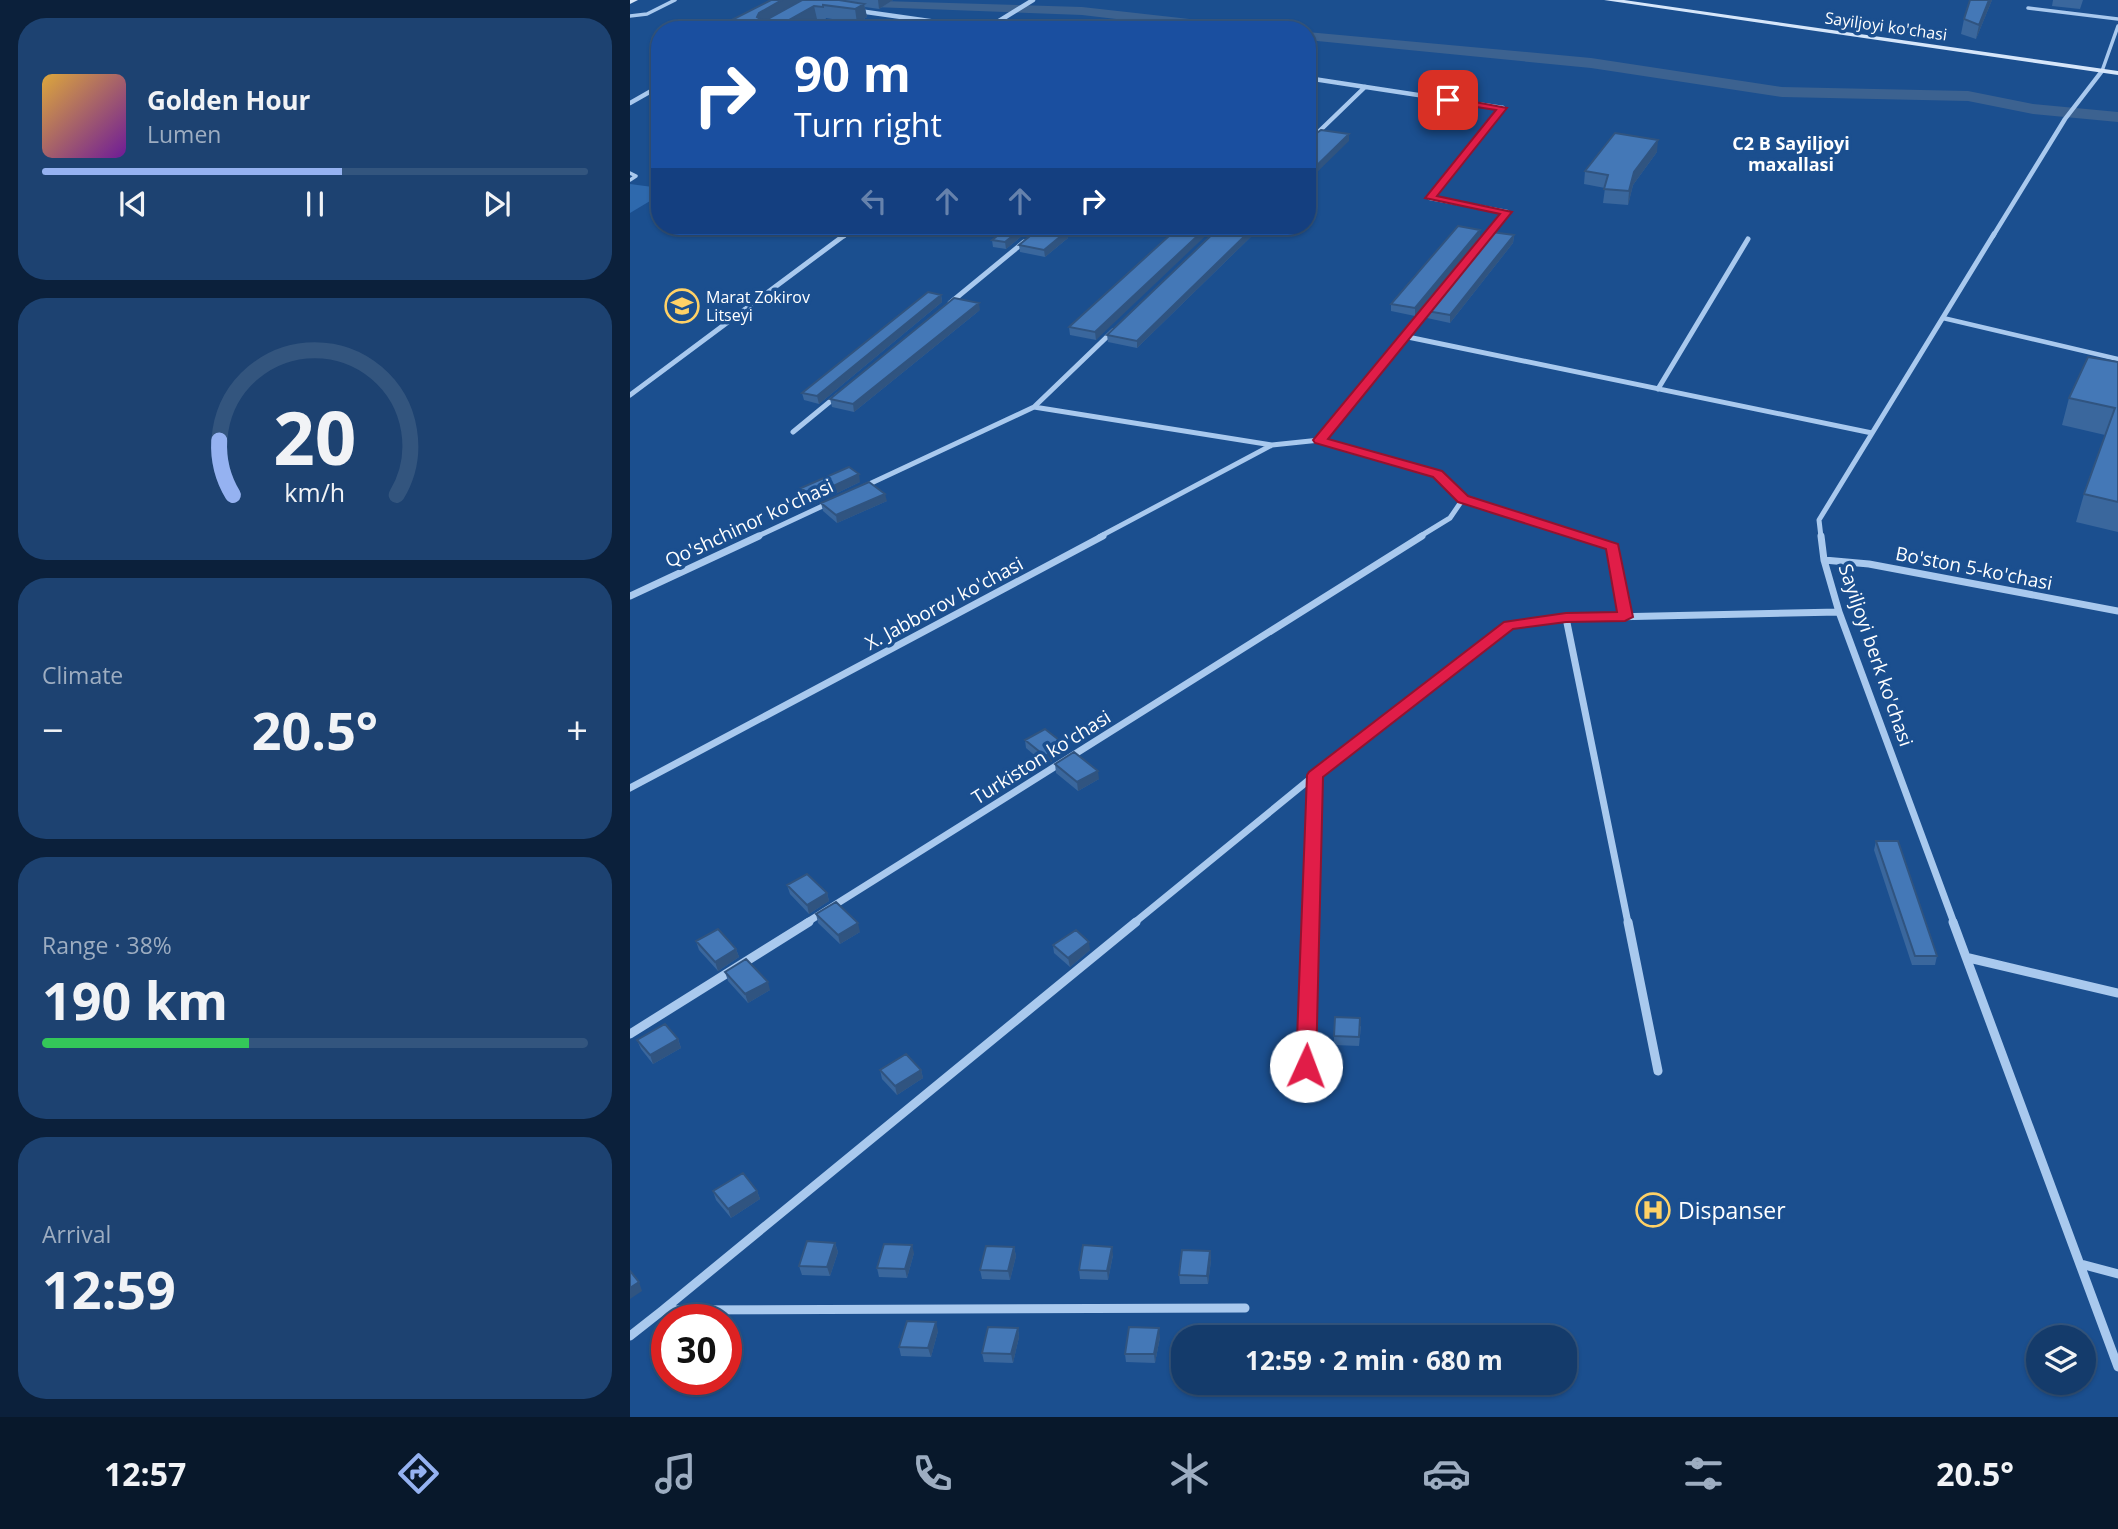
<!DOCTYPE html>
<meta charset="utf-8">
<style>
:root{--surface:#143b6b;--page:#1d4271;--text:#f1f3f6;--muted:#9dadc1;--line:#33557e;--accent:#95b2f1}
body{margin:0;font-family:"Open Sans",sans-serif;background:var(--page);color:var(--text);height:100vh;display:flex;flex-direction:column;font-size:26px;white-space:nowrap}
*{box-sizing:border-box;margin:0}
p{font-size:23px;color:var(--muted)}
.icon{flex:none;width:38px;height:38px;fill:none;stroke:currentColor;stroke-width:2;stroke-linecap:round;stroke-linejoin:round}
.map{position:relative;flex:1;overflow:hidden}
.side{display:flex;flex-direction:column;gap:18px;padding:18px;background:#0b203b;width:630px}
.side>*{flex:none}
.top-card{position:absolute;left:21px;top:21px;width:665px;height:214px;border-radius:28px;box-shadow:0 2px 5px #0004,0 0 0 2px var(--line);background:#1a4fa0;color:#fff;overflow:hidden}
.tools{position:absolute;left:1396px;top:1325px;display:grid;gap:14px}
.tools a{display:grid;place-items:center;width:70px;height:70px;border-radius:50%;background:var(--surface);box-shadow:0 2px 5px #0004,0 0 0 2px var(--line);font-size:35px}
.speed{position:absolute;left:21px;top:1304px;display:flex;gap:14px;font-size:35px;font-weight:700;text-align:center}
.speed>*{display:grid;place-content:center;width:91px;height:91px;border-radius:50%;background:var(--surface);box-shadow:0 2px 5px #0004,0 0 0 2px var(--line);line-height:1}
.speed .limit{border:10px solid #d22;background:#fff;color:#111}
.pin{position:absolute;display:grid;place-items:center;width:60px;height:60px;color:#fff;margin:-30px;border-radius:14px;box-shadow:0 4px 10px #0006}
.me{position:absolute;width:77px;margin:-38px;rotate:2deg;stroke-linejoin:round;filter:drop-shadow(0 0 5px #0008)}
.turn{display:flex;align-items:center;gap:24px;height:147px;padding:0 28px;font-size:32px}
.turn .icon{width:91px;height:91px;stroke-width:2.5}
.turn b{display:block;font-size:49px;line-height:60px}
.lanes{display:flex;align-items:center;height:66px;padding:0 28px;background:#0003;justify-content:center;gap:35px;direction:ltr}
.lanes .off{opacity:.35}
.big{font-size:52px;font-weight:700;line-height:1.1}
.side .tile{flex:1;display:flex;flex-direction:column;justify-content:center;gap:10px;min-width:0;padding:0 24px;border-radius:28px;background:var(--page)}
.side .dial{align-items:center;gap:0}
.dial svg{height:182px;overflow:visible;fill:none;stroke:var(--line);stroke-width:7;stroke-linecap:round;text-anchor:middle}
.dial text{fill:var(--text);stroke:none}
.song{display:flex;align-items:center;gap:21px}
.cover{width:84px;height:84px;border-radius:10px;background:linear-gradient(135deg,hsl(40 70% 55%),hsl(280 70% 35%))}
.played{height:7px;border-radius:4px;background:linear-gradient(90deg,var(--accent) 55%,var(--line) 55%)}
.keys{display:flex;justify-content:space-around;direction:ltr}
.heat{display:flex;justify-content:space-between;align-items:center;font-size:38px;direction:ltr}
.charge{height:10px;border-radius:5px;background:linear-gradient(90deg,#34c759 38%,var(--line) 0)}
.trip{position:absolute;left:541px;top:1325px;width:406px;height:70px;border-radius:28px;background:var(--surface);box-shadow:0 2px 5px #0004,0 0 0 2px var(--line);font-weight:700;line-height:70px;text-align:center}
.tab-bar{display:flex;height:112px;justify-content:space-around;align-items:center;background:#08182b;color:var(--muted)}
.tab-bar .icon{width:49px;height:49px}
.tab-bar .selected{color:var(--accent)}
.tab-bar b{font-size:32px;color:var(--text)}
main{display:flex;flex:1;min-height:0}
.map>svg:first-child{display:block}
.green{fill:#2e69ad}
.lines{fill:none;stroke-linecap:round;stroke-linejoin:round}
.canal{fill:#3c6290;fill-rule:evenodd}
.service-far1{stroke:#a9c9ee;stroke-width:3.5}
.service{stroke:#a9c9ee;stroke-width:4.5}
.minor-far3{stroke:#a9c9ee;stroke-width:4.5}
.minor-far2{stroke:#a9c9ee;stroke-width:5}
.minor-far1{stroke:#a9c9ee;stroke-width:7}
.minor{stroke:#a9c9ee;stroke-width:9}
.secondary{fill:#d6e6fa;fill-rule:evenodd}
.wall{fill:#3a679d}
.shaded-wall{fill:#305480}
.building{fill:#4478b7;stroke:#305480;stroke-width:2}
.route{fill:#e11d48;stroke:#92132f;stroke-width:2}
.labels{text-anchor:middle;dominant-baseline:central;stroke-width:7;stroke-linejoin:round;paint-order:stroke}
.far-street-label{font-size:16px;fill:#fff;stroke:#1b4f8f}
.far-poi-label{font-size:16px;fill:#fff;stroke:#1b4f8f;text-anchor:start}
.far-neighbourhood-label{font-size:18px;font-weight:bold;fill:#fff;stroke:#1b4f8f}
.street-label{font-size:19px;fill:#fff;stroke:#1b4f8f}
.near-poi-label{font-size:23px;fill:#fff;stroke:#1b4f8f;text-anchor:start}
</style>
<main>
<section class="side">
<div class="tile">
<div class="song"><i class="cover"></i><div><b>Golden Hour</b><p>Lumen</p></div></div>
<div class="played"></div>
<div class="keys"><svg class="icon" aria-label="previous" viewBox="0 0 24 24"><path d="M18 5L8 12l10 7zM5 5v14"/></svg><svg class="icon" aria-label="pause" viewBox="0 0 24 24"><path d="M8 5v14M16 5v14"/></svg><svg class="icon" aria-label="next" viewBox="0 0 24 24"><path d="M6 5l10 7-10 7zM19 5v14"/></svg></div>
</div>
<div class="tile dial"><svg viewBox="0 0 100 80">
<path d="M14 69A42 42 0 1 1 86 69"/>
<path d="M14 69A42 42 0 0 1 8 45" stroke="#95b2f1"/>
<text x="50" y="56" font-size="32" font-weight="700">20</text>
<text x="50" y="72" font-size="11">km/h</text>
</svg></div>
<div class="tile"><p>Climate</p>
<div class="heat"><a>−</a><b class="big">20.5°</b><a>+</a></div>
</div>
<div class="tile"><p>Range · 38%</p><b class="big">190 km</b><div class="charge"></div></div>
<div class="tile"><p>Arrival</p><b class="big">12:59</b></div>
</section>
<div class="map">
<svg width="1488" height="1417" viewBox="0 0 1488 1417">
<rect width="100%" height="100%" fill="#1b4f8f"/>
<path class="green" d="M 0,184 L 30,188 L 30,195 L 0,213 Z"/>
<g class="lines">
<path class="canal" d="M 218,0 L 452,7 L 622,26 L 629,30 L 580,30 L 452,15 L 243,7 L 220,3 Z
M 677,32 L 961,58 L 1152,87 L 1338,91 L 1403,104 L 1488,112 L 1488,122 L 1403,114 L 1338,101 L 1152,97 L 961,68 L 677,40 Z"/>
<path class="service-far1" d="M 1398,8 L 1488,19
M 0,16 L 17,14 L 45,0
M 1472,71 L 1488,26
M 0,173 L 6,176 L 0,180"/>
<path class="service" d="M 1313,318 L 1488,359"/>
<path class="minor-far3" d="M 229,11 L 363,30
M 356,29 L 403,0
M 677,78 L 873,108
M 0,103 L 30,86
M 677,143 L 735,87
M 214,236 L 227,226
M 857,236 L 877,212 L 800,198 L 873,108
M 1363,236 L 1435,119 L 1472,71"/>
<path class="minor-far2" d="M 320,303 L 394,242
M 773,336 L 1242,433
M 1028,389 L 1118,239
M 0,395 L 216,234
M 404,407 L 642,445 L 690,440 L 807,474 L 833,499 L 955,537
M 163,432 L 208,395
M 690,440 L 859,234
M 235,486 L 404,407 L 483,331
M 126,537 L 199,503
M 469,537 L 642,445
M 789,537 L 820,518 L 833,499
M 1191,537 L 1189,520 L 1364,234"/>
<path class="minor-far1" d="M 950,536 L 983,546 L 995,617
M 1191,536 L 1194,560 L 1209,612 L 1324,923
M 1194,560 L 1239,564 L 1488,611
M 0,596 L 129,536
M 936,618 L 998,923
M 0,788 L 473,536
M 176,923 L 792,536
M 504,923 L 685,775
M 680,923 L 685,775 L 879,625 L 936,618 L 1209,612"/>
<path class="minor" d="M 998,922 L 1028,1071
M 1323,922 L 1488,1367
M 1339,958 L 1488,993
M 0,1034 L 179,922
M 676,1066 L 680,922
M 1451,1264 L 1488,1274
M 33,1310 L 506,922
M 0,1336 L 33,1310 L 615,1308"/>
<path class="secondary" d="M 0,0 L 8,0 L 0,4 Z
M 974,0 L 994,0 L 1488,71 L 1488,75 Z"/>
</g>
<path class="wall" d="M 141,0 L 263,0 L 249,9 L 235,7 L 237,17 L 227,23 L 196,18 L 195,21 L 187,19 L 168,30 L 85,30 Z
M 1340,0 L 1362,0 L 1346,39 L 1331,34 L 1334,19 Z
M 1423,0 L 1453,0 L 1450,9 L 1422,6 Z
M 1027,152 L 1003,185 L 998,205 L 973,203 L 975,188 L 954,184 L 955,171 Z
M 380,226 L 398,226 L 398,231 L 376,249 L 363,247 L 362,240 Z
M 550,226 L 466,340 L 440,335 L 439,327 Z
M 632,226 L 507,348 L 478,342 L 477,335 Z
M 437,231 L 438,238 L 415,257 L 390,252 L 389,245 Z
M 884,235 L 883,243 L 820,323 L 797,318 L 797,311 Z
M 850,237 L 785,316 L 761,311 L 761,304 Z
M 311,295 L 312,302 L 189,404 L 174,400 L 172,393 Z
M 350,310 L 224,412 L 202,407 L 200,399 Z
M 1488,362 L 1488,532 L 1446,522 L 1454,494 L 1475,435 L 1432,425 L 1439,398 Z
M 230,482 L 184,504 L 173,496 L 171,488 Z
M 257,501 L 207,523 L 193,511 L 191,503 Z
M 395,740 L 434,744 L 435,753 L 416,765 L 396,748 Z
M 425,764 L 469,779 L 448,791 L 426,773 Z
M 1246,841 L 1307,956 L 1305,965 L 1282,965 L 1244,850 Z
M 157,885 L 197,893 L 199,901 L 179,914 L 160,894 Z
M 186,914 L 230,932 L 210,944 L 188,923 Z
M 66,941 L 106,949 L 109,957 L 88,971 L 69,950 Z
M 423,945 L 460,950 L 440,967 L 424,953 Z
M 95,972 L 140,990 L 118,1003 L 98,981 Z
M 731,1026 L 729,1046 L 704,1045 L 704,1036 Z
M 48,1039 L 51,1048 L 23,1064 L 11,1049 L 7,1040 Z
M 250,1070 L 291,1070 L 293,1078 L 267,1095 L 252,1079 Z
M 83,1191 L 127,1191 L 130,1199 L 101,1218 L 86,1200 Z
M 205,1243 L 208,1252 L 200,1276 L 172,1275 L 169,1266 Z
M 384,1247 L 386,1256 L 380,1280 L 352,1279 L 350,1270 Z
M 580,1251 L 581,1260 L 578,1284 L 550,1284 L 549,1275 Z
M 284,1253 L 277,1278 L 249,1277 L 247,1268 Z
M 483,1255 L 478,1280 L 450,1279 L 449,1270 Z
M 388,1328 L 389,1337 L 383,1363 L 354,1362 L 352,1353 Z
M 308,1331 L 301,1357 L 271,1356 L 269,1347 Z
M 530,1337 L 525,1363 L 496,1362 L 495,1354 Z"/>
<path class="shaded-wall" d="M 152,0 L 179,0 L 132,26 L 127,17 L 129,13 Z
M 248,0 L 263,0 L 249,9 Z
M 1359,0 L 1362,0 L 1346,39 L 1349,25 Z
M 234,4 L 237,17 L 227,23 L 225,9 Z
M 184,6 L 187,19 L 168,30 L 141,30 Z
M 719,134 L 719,141 L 677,182 L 677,175 Z
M 1028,140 L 1027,152 L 1003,185 L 998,205 L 999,191 L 1004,172 Z
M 395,226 L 398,226 L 398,231 L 376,249 L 375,242 Z
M 578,226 L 586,226 L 466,340 L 465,332 Z
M 625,226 L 632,226 L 507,348 L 507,341 Z
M 850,230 L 850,237 L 785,316 L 785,308 Z
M 437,231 L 438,238 L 415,257 L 414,250 Z
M 884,235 L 883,243 L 820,323 L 820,315 Z
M 311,295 L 312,302 L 189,404 L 187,396 Z
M 349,303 L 350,310 L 224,412 L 223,404 Z
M 229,474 L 230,482 L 184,504 L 182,496 Z
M 255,494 L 257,501 L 207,523 L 206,515 Z
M 434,744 L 435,753 L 416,765 L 415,756 Z
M 468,771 L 469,779 L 448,791 L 447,782 Z
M 197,893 L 199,901 L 179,914 L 177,905 Z
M 228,923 L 230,932 L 210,944 L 208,935 Z
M 459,942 L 460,950 L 440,967 L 438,958 Z
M 106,949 L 109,957 L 88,971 L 85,962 Z
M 138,982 L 140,990 L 118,1003 L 115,994 Z
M 48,1039 L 51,1048 L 23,1064 L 20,1055 Z
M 291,1070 L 293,1078 L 267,1095 L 265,1086 Z
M 127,1191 L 130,1199 L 101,1218 L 98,1209 Z
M 205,1243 L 208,1252 L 200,1276 L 197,1267 Z
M 282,1245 L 284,1253 L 277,1278 L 275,1269 Z
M 384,1247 L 386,1256 L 380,1280 L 378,1271 Z
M 482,1247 L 483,1255 L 478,1280 L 477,1271 Z
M 580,1251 L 581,1260 L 578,1284 L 577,1276 Z
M 9,1282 L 12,1291 L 0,1299 L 0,1288 Z
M 306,1322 L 308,1331 L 301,1357 L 298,1348 Z
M 388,1328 L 389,1337 L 383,1363 L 381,1354 Z
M 529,1328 L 530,1337 L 525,1363 L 524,1354 Z"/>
<path class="building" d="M 141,0 L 152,0 L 129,13 L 127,17 L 134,21 L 172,0 L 209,0 L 234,4 L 225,9 L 193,5 L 193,7 L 184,6 L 141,30 L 84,29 Z
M 1340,0 L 1359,0 L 1349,25 L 1334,19 Z
M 691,130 L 719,134 L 677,175 L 677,140 Z
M 985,133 L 1028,140 L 1004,172 L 999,191 L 974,189 L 978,175 L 955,171 Z
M 380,226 L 395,226 L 375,242 L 362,240 Z
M 550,226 L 578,226 L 465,332 L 439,327 Z
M 591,226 L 625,226 L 507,341 L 477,335 Z
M 828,226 L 850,230 L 785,308 L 761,304 Z
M 411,227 L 437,231 L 414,250 L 389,245 Z
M 862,232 L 884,235 L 820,315 L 797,311 Z
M 298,292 L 311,295 L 187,396 L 172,393 Z
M 324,298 L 349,303 L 223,404 L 200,399 Z
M 1458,357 L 1488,362 L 1488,502 L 1454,494 L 1485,408 L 1439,398 Z
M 219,467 L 229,474 L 182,496 L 171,488 Z
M 239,482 L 255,494 L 206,515 L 191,503 Z
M 415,729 L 434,744 L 415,756 L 395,740 Z
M 444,752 L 468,771 L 447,782 L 425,764 Z
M 1246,841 L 1268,841 L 1307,956 L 1285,956 Z
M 177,874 L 197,893 L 177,905 L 157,885 Z
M 206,902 L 228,923 L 208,935 L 186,914 Z
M 88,929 L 106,949 L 85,962 L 66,941 Z
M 446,930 L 459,942 L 438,958 L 423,945 Z
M 116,959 L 138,982 L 115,994 L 95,972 Z
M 705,1017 L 730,1018 L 729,1037 L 704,1036 Z
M 35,1024 L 48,1039 L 20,1055 L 7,1040 Z
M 276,1054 L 291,1070 L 265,1086 L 250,1070 Z
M 113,1173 L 127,1191 L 98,1209 L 83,1191 Z
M 177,1241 L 205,1243 L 197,1267 L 169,1266 Z
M 254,1244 L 282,1245 L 275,1269 L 247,1268 Z
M 453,1245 L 482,1247 L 477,1271 L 449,1270 Z
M 356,1246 L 384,1247 L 378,1271 L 350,1270 Z
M 552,1250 L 580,1251 L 577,1276 L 549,1275 Z
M 0,1271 L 9,1282 L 0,1288 Z
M 277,1321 L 306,1322 L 298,1348 L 269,1347 Z
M 358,1327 L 388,1328 L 381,1354 L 352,1353 Z
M 499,1327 L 529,1328 L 524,1354 L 495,1354 Z"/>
<path class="route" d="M 818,97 L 877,108 L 807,196 L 882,212 L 698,439 L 812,471 L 838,496 L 988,544 L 1003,617 L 995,621 L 936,622 L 883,629 L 693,777 L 686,1066 L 683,1072 L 676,1074 L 669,1072 L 666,1066 L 677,775 L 679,772 L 874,622 L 936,613 L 987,612 L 976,549 L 828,502 L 803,477 L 685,443 L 683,440 L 870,214 L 795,198 L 866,110 L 814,102 L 813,100 Z"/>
<defs>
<symbol id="university-ring" viewBox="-11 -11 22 22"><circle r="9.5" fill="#1b4f8f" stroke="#ffd166" stroke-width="1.5"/><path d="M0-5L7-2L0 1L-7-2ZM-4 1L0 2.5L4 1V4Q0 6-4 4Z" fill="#ffd166"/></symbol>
<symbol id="hospital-ring" viewBox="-11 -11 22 22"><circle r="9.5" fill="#1b4f8f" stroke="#ffd166" stroke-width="1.5"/><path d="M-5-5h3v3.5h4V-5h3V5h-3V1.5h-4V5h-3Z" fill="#ffd166"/></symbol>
</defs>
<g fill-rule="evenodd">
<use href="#university-ring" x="33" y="287" width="38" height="38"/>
<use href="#hospital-ring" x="1004" y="1191" width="38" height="38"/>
</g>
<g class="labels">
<g class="far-street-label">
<text transform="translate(1256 26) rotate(8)">Sayiljoyi ko'chasi</text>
</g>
<g class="far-poi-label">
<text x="76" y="297">Marat Zokirov<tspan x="76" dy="18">Litseyi</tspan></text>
</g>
<g class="far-neighbourhood-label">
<text x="1161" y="143">C2 B Sayiljoyi<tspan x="1161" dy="21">maxallasi</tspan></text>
</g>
<g class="street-label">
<text transform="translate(119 523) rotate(-25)">Qo'shchinor ko'chasi</text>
<text transform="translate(1344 568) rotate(11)">Bo'ston 5-ko'chasi</text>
<text transform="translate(314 603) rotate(-28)">X. Jabborov ko'chasi</text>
<text transform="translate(1246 655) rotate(71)">Sayiljoyi berk ko'chasi</text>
<text transform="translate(411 757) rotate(-32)">Turkiston ko'chasi</text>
</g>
<g class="near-poi-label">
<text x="1048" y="1210">Dispanser</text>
</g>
</g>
</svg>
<div class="tools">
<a><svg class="icon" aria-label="layers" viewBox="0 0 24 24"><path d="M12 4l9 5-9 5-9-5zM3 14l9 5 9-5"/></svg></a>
</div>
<div class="speed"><div class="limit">30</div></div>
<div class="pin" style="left:818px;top:100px;background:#d93025"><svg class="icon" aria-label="arrive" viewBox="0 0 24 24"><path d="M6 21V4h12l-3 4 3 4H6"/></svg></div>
<svg class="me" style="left:676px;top:1066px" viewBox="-20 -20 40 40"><circle r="19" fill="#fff"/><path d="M0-13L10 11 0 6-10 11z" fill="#e11d48"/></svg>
<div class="trip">12:59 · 2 min · 680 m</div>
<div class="top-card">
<div class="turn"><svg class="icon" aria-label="right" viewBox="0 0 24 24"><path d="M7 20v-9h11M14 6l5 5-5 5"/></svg><div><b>90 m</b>Turn right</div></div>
<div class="lanes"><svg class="icon off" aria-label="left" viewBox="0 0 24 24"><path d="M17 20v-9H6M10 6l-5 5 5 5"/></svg><svg class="icon off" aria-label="ahead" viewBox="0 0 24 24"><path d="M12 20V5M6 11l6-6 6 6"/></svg><svg class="icon off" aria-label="ahead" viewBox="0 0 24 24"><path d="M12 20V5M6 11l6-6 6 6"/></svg><svg class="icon" aria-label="right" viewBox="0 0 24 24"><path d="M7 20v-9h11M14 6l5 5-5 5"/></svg></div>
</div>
</div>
</main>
<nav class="tab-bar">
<b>12:57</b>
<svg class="icon selected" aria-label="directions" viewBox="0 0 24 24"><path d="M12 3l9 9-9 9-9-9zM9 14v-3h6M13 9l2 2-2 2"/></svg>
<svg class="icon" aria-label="music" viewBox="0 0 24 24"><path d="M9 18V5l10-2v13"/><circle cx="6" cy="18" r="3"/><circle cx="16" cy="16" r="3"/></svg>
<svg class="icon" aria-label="phone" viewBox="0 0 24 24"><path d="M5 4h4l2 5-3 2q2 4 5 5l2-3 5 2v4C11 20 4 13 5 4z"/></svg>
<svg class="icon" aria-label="climate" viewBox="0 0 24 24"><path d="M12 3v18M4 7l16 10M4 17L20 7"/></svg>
<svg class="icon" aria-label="car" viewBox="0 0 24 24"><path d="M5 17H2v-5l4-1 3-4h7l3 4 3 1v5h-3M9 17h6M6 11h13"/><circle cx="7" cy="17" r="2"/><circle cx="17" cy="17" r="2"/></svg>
<svg class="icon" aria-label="filters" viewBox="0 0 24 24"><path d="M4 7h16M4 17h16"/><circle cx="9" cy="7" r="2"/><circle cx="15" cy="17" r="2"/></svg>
<b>20.5°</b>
</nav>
